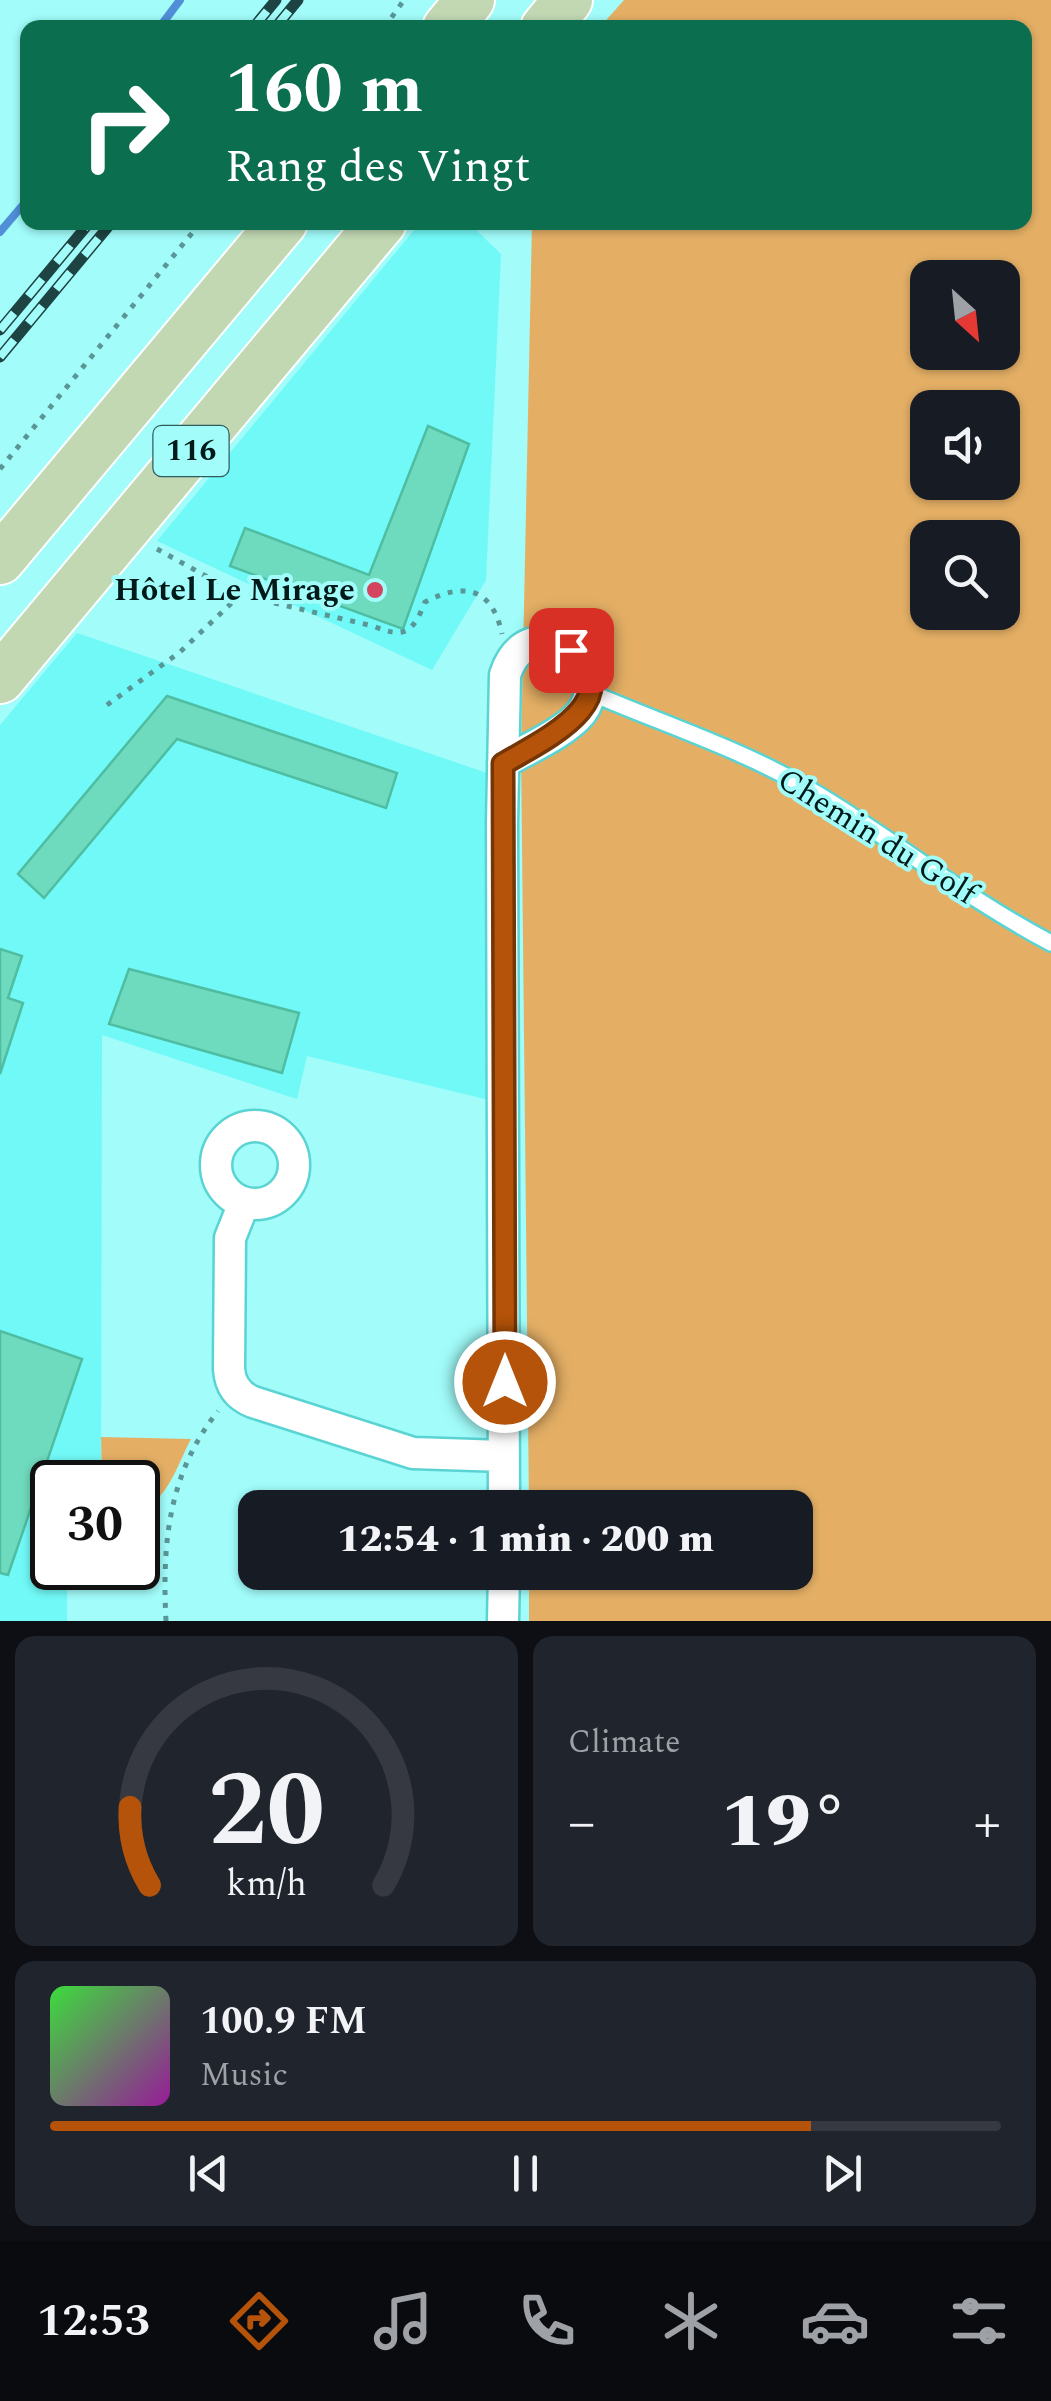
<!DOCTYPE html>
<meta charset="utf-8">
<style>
:root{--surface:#171b24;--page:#20242c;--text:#f1f3f6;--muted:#9ea1a6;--line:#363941;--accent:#b45309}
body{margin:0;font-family:Spectral,serif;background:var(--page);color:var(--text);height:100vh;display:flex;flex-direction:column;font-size:38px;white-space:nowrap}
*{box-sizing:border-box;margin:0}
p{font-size:32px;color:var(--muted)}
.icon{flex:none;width:55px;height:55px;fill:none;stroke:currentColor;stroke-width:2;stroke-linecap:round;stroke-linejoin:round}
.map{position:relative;height:1621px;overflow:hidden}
.panel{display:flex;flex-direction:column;gap:15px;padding:15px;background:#0d0f14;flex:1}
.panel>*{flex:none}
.banner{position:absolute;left:20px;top:20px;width:1012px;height:210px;border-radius:20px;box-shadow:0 2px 8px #0004;background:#0b6e4f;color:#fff;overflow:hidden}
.needle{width:65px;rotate:153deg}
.buttons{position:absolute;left:910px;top:260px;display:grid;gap:20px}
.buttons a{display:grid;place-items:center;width:110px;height:110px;border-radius:20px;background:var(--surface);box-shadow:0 2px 8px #0004;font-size:50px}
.speed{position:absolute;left:30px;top:1460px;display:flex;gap:20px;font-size:50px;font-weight:700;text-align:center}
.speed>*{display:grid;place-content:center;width:130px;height:130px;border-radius:50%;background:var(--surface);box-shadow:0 2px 8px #0004;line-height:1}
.speed .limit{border:5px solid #111;border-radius:15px;background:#fff;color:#111}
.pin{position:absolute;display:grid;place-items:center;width:85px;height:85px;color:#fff;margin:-42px;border-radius:20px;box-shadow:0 5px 15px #0006}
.me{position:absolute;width:110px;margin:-55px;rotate:0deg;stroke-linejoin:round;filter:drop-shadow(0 0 8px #0008)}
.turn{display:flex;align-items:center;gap:35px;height:210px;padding:0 40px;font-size:45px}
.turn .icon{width:130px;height:130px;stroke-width:2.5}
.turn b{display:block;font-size:70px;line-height:85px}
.big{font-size:75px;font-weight:800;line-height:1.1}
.panel .tile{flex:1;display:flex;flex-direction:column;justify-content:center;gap:15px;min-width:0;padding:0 35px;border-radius:20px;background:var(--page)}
.panel .dial{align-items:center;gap:0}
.dial svg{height:260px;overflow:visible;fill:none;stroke:var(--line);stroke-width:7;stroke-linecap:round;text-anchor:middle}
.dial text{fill:var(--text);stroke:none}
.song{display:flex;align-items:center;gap:30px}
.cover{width:120px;height:120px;border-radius:15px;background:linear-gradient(135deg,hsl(120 70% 55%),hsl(300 70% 35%))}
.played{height:10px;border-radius:5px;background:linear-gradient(90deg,var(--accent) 80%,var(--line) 80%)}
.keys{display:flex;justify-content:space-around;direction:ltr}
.heat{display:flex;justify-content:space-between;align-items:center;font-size:55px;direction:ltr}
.panel .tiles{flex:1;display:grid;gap:15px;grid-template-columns:1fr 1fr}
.tile:last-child{grid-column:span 2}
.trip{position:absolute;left:238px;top:1490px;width:575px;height:100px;border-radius:20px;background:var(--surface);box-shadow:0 2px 8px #0004;font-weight:800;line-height:100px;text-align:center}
.dock{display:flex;height:160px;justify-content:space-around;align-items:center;background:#090b0e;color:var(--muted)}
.dock .icon{width:70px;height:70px}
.dock .current{color:var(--accent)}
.dock b{font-size:45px;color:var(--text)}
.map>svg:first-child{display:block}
.built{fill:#71f9f7}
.green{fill:#e4af65;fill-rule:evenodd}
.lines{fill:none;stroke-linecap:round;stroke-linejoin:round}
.stream{stroke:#508ed7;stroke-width:8}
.building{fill:#6fdbbe;stroke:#4fbda1;stroke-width:2.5}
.service-casing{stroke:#5ad4d3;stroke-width:20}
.minor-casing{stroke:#5ad4d3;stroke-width:35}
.primary-casing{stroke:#fff;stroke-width:52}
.path{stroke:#599695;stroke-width:5;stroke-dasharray:5 8;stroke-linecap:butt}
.service{stroke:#fff;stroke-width:15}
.minor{stroke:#fff;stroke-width:30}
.primary{stroke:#c1d8b3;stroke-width:48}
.rail-casing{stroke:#1e4343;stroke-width:11}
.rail{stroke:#a1fcfa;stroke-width:8;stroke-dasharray:22;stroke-linecap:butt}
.route-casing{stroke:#753606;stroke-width:25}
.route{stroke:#b45309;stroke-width:18}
.poi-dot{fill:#d4445e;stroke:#a1fcfa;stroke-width:4}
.labels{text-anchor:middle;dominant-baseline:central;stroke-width:8;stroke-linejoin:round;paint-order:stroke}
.shield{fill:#a1fcfa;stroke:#305d5c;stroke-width:2.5}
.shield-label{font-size:30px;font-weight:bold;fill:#001919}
.poi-label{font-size:32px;font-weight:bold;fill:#001919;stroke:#a1fcfa;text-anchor:end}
.street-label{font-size:32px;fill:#001919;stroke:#a1fcfa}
</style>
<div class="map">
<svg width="1051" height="1621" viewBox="0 0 1051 1621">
<rect width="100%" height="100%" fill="#a1fcfa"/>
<path class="built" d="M 420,223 L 469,223 L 501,254 L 486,580 L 432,670 L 157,541 Z
M 77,633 L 487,773 L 489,1100 L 307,1056 L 297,1099 L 102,1035 L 101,1471 L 68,1468 L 68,1482 L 52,1482 L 52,1568 L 67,1568 L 67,1621 L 0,1621 L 0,725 Z"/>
<path class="green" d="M 624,0 L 1051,0 L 1051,1621 L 529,1621 L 529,1573 L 795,1572 L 795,1508 L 529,1507 L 521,751 L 532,223 L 1025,222 L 1025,28 L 600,27 ZM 928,278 L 1002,278 L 1002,352 L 928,352 ZM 928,408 L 1002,408 L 1002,482 L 928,482 ZM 928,538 L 1002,538 L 1002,612 L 928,612 Z
M 101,1437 L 191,1439 C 180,1459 168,1499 145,1507 L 138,1504 L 138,1482 L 102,1482 Z"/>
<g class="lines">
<path class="stream" d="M 159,28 L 180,0
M 0,232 L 28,199"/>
</g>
<path class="building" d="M 428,426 L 469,444 L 403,629 L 230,566 L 245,528 L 369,575 Z
M 167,696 L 397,773 L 386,808 L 177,739 L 44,898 L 18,874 Z
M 0,949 L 22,956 L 8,998 L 23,1003 L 0,1074 Z
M 129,969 L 299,1013 L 282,1073 L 109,1024 Z
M 0,1331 L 82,1359 L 8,1575 L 0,1573 Z"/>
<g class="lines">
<defs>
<path id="service" d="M 589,692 C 665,725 748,751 819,795 C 898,843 969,900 1051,943"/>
<path id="minor" d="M 503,763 C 525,750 566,732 581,713 C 619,662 528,603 505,675 L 502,823 L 504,1508
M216 1165a39 39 0 1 1 78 0a39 39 0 1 1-78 0Z
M 244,1203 L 230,1238 L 229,1369 C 230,1385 238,1396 253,1402 L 413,1453 L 504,1456
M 503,1621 L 504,1572"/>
<path id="primary" d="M 447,28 L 470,0
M 545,28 L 568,0
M 0,560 L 283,222
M 0,679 L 382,222"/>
</defs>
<use href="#service" class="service-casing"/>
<use href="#minor" class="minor-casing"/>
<use href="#primary" class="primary-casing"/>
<path class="path" d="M 384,28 L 404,0
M 0,469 L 201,222
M 157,549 L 240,595 L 373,626 C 404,639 413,633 425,602 C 464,582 492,587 502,634
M 107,705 L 180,652 L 239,596
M 166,1621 C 162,1544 168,1474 218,1411"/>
<use href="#service" class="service"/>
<use href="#minor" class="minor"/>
<use href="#primary" class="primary"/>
<defs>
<path id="rail" d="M 253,28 L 276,0
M 275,28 L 298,0
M 0,330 L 90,222
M 0,357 L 112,222"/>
</defs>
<use href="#rail" class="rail-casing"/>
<use href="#rail" class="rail"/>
</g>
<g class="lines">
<defs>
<path id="route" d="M 505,1382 L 503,764 C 539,742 632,701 571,650"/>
</defs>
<use href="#route" class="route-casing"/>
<use href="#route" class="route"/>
</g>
<circle class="poi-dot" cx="375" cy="590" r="10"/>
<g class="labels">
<rect class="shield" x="153.5" y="426" width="75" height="50" rx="8"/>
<g class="shield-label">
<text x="191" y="451">116</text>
</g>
<g class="poi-label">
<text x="355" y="590">Hôtel Le Mirage</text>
</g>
<g class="street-label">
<text transform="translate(877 837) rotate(32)">Chemin du Golf</text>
</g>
</g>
</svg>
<div class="buttons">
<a><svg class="needle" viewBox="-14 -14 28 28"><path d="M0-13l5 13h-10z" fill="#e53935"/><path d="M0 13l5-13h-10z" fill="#9ea1a6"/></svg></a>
<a><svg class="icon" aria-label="sound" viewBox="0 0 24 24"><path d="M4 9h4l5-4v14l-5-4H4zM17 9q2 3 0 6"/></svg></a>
<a><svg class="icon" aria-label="search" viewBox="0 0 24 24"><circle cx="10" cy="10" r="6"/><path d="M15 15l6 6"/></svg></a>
</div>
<div class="speed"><div class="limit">30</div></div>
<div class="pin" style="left:571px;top:650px;background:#d93025"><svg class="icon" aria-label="arrive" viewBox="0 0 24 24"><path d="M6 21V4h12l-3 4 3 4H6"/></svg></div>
<svg class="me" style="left:505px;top:1382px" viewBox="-20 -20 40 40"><circle r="17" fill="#b45309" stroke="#fff" stroke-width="3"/><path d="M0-11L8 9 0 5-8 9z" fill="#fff"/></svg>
<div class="trip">12:54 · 1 min · 200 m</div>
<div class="banner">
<div class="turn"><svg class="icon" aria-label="right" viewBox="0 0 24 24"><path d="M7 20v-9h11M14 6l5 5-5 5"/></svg><div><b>160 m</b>Rang des Vingt</div></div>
</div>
</div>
<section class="panel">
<div class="tiles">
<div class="tile dial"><svg viewBox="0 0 100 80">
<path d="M14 69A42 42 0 1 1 86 69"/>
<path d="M14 69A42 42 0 0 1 8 45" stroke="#b45309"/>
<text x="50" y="56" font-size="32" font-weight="700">20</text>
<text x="50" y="72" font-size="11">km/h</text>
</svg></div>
<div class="tile"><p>Climate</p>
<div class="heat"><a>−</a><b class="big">19°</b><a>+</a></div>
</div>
<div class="tile">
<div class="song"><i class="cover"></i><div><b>100.9 FM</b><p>Music</p></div></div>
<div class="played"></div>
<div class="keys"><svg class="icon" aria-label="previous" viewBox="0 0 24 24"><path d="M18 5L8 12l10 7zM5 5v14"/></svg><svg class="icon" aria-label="pause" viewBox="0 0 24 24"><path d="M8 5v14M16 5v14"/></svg><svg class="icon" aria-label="next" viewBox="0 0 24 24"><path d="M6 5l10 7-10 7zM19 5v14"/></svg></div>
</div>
</div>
</section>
<nav class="dock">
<b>12:53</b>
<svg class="icon current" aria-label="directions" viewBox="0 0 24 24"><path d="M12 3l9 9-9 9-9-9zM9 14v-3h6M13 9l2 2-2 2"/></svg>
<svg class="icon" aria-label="music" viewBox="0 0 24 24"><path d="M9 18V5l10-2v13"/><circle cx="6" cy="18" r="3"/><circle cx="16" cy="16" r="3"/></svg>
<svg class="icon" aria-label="phone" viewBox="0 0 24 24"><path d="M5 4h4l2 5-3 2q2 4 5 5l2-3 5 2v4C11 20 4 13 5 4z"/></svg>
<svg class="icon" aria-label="climate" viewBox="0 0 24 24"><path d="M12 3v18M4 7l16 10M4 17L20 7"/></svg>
<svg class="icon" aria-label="car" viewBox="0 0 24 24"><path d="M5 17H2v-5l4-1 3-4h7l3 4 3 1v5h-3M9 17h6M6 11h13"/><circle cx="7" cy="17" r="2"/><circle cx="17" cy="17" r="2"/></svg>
<svg class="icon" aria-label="filters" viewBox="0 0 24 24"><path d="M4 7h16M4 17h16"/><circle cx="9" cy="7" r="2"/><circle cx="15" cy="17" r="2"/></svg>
</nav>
